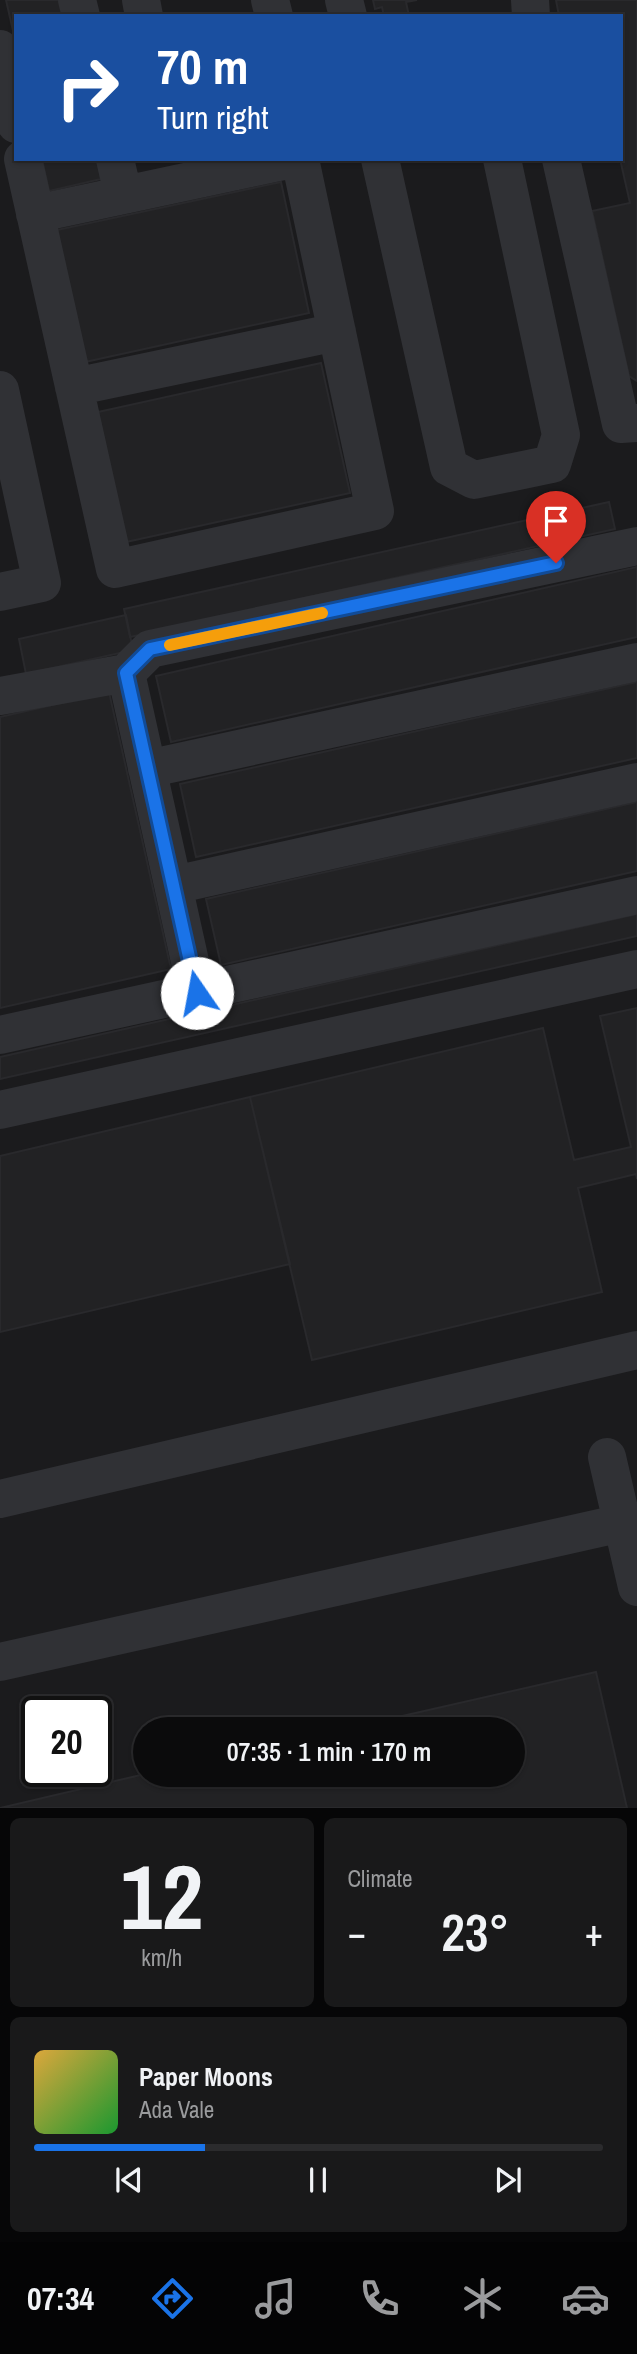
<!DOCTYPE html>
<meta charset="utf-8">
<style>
:root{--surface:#0b0b0c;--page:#19191a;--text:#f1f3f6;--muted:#9a9b9d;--line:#2b2b2d;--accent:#1a73e8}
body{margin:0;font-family:"Archivo Narrow",sans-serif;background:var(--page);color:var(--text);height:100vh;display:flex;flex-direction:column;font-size:26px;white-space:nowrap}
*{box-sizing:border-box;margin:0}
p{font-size:23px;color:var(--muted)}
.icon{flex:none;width:38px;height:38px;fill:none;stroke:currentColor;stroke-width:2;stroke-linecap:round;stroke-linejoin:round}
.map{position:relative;height:1808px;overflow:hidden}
.side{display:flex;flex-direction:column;gap:10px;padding:10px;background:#060607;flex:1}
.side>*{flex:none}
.top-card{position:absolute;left:14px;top:14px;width:609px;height:147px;border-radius:0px;box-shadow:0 2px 5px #0004,0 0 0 2px var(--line);background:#1a4fa0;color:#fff;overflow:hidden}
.speed{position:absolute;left:21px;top:1696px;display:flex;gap:14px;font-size:35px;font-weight:700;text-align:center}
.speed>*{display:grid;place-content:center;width:91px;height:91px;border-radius:50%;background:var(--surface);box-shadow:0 2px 5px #0004,0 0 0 2px var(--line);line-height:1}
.speed .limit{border:4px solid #111;border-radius:10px;background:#fff;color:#111}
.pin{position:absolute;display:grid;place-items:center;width:60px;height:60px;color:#fff;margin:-72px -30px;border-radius:50% 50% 50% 0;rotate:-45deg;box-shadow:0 0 7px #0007}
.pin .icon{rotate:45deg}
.me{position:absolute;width:77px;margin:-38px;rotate:348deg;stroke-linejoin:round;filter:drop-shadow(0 0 5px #0008)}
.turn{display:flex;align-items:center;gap:24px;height:147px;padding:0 28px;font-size:32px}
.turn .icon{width:91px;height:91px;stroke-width:2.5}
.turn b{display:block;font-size:49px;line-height:60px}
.big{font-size:52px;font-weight:600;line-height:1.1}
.side .tile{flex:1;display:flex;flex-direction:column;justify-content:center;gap:10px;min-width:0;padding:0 24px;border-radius:10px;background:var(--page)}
.side .dial{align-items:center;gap:0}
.dial b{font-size:91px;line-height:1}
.song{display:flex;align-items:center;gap:21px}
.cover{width:84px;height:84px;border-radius:10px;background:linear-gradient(135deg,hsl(40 70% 55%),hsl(130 70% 35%))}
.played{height:7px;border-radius:4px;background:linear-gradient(90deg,var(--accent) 30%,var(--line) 30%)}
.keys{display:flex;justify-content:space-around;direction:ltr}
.heat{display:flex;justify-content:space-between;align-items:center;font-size:38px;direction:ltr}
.side .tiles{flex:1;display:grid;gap:10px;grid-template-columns:1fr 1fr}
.tile:last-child{grid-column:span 2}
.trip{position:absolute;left:133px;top:1717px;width:392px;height:70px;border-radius:35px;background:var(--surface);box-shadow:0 2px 5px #0004,0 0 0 2px var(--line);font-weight:600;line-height:70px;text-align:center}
.menu{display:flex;height:112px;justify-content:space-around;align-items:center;background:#040405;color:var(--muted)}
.menu .icon{width:49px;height:49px}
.menu .active{color:var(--accent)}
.menu b{font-size:32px;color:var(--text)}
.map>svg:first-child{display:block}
.built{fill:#1b1b1d;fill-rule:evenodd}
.building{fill:#222224;stroke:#29292c;stroke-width:2}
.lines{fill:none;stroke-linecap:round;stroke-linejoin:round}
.minor{stroke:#303135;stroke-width:38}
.route-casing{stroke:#114b97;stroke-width:18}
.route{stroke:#1a73e8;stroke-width:12}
.slow{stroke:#f59e0b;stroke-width:12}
</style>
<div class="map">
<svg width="637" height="1808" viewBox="0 0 637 1808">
<rect width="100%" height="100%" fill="#0f0f10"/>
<path class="built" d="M 0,0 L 637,0 L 637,1808 L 0,1808 ZM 16,16 L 621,16 L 621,159 L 16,159 ZM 37,1712 L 96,1712 L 96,1771 L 37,1771 ZM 145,1729 L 513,1729 L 513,1774 L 145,1774 Z"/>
<path class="building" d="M 6,0 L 60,0 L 64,16 L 16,16 L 16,44 Z
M 373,0 L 417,0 L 406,2 L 409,16 L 384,16 L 382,7 L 375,9 Z
M 556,0 L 637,0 L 637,381 L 629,376 L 592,211 L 630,203 L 620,159 L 621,16 L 559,16 Z
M 42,159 L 97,159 L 101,179 L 49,191 Z
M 281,182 L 309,313 L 85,362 L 57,230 Z
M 321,363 L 350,493 L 126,542 L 98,412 Z
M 609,502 L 615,529 L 130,637 L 124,609 Z
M 637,567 L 637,637 L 171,742 L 156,676 Z
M 126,615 L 133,650 L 26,674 L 19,639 Z
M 637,682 L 637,758 L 196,857 L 180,784 Z
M 109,692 L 171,969 L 0,1008 L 0,717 Z
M 637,802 L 637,871 L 221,965 L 206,899 Z
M 637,914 L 637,936 L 0,1079 L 0,1057 Z
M 637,1008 L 637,1179 L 636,1174 L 578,1188 L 602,1292 L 312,1360 L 250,1097 L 543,1028 L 574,1160 L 631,1147 L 600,1016 Z
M 250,1097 L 290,1264 L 0,1332 L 0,1156 Z
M 596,1672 L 627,1808 L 0,1808 L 145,1774 L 513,1774 L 513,1729 L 345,1729 Z"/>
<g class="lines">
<path class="minor" d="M 77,0 L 81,16
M 141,0 L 144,16
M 270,0 L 274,16
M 344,0 L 348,16
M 530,0 L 531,16
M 0,49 L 16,124
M 23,159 L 115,569 L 375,511 L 300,159
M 115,159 L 123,194
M 380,159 L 449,467 L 474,480 L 552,464 L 561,435 L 502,159
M 561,159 L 621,424 L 637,423
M 35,214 L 293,159
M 74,387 L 337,332
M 0,390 L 42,583 L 0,592
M 126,673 L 197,993
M 0,696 L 126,673 L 150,649 L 637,546
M 147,769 L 637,662
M 174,885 L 637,782
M 0,1035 L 637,895
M 0,1110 L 637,969
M 607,1457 L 637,1587
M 0,1499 L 637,1350
M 0,1662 L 622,1523"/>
</g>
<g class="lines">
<defs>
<path id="route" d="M 197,993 L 126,673 L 150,649 L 556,563"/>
</defs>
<use href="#route" class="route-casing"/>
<use href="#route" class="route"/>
<path class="slow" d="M 170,645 L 322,613"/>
</g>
</svg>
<div class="speed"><div class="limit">20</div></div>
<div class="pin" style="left:556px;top:563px;background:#d93025"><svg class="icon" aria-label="arrive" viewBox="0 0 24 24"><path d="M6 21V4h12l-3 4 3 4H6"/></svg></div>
<svg class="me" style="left:197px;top:993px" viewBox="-20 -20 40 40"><circle r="19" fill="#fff"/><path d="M0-13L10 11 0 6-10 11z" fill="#1a73e8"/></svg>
<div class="trip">07:35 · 1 min · 170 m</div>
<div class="top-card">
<div class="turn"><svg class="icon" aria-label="right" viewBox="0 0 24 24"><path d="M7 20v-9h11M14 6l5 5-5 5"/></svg><div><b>70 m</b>Turn right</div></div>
</div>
</div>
<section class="side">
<div class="tiles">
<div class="tile dial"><b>12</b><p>km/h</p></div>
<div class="tile"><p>Climate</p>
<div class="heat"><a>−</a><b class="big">23°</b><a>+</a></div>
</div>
<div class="tile">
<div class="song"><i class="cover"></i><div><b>Paper Moons</b><p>Ada Vale</p></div></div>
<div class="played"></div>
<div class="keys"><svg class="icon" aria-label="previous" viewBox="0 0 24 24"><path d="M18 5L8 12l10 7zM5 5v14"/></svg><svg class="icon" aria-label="pause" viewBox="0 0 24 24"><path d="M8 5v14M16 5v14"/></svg><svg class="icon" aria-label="next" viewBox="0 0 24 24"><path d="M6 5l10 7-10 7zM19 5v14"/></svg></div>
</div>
</div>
</section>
<nav class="menu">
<b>07:34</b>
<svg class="icon active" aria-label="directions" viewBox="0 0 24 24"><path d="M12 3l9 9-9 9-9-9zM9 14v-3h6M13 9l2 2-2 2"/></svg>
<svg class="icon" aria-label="music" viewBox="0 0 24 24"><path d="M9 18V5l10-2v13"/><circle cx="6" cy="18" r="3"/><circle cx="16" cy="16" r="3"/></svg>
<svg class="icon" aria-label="phone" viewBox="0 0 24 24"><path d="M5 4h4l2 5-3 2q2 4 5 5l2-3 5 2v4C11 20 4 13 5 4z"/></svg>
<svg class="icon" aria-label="climate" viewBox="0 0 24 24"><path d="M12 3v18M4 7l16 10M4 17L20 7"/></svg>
<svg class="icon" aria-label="car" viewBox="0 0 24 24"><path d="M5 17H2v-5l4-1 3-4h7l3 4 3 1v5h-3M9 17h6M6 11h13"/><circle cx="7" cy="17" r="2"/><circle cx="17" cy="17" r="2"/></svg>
</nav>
